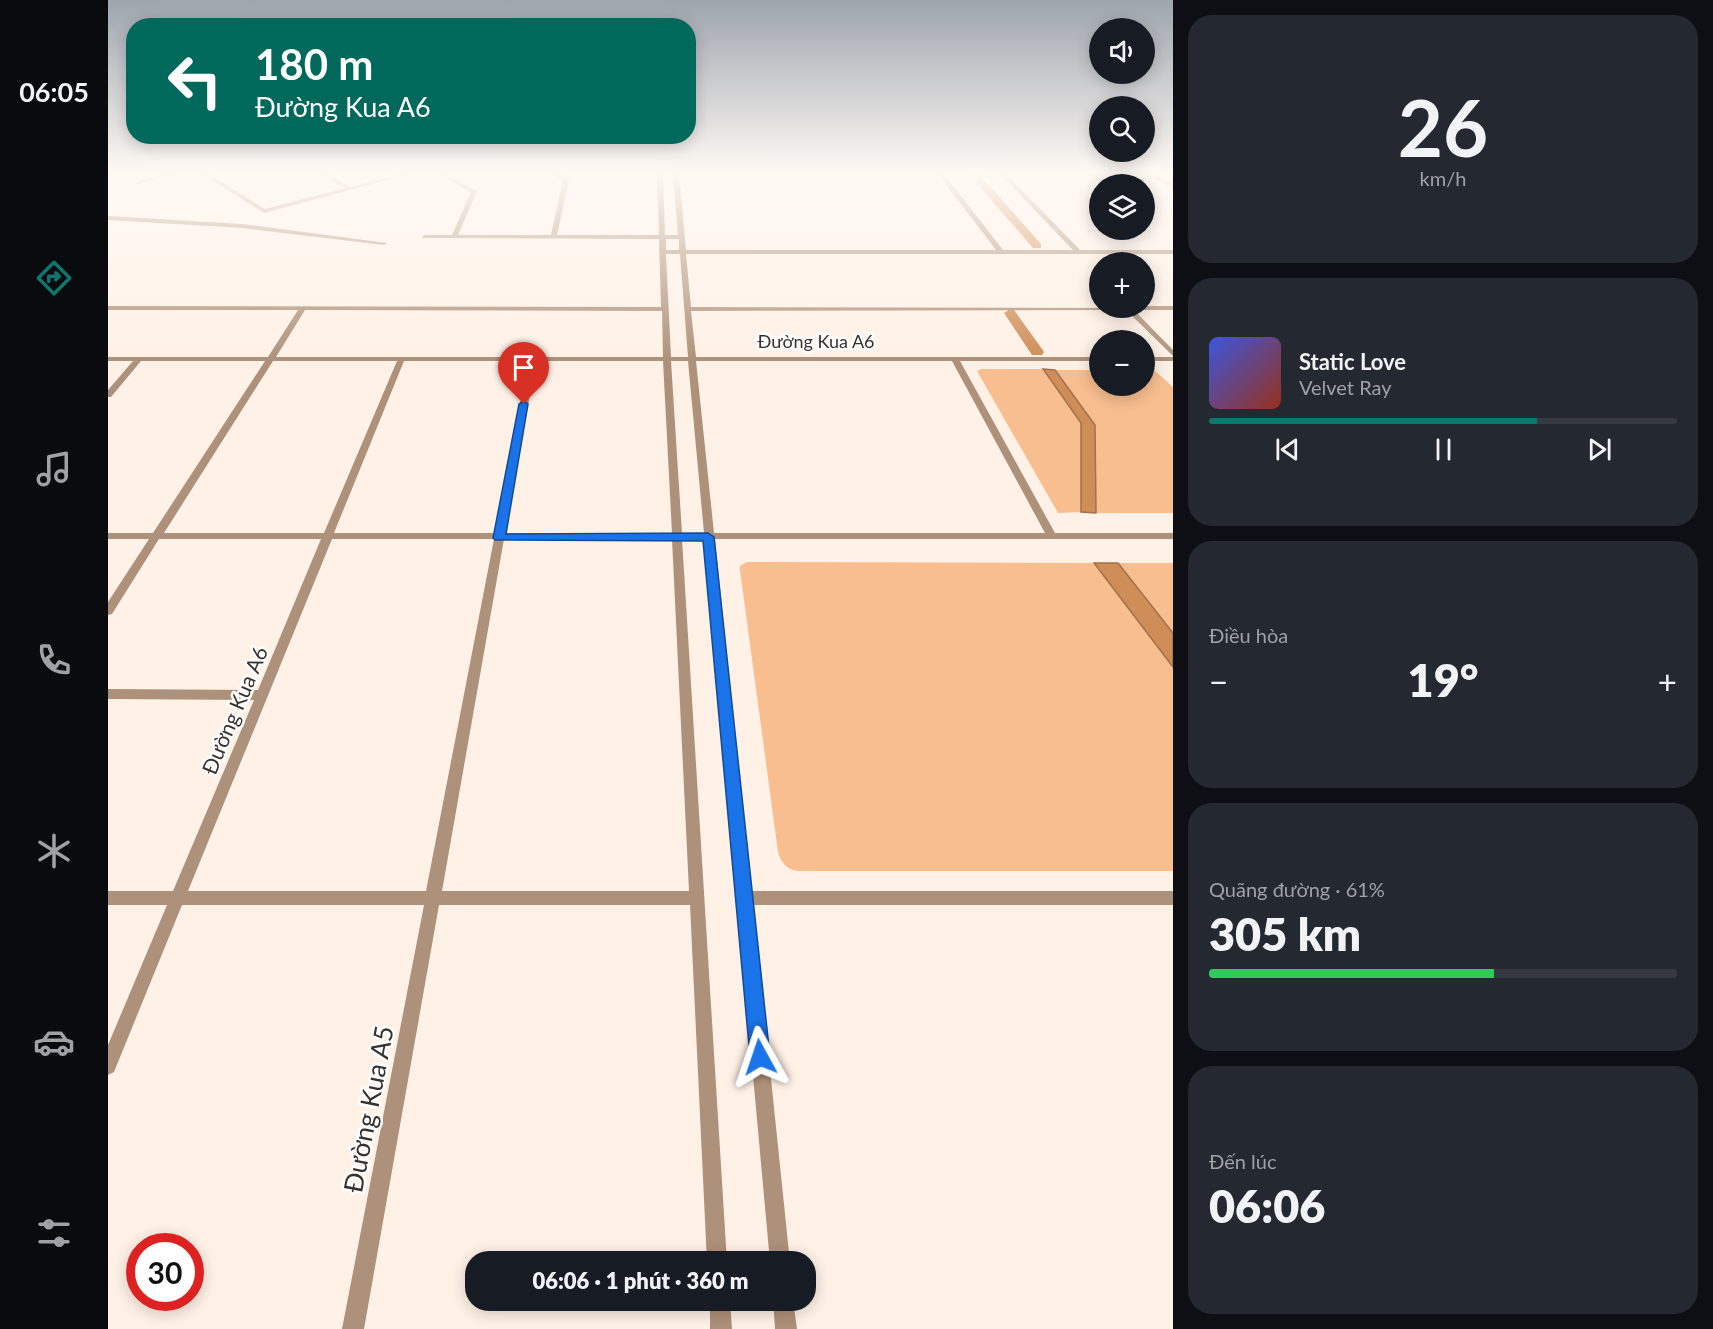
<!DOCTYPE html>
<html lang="vi">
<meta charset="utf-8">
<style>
:root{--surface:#171b24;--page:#242831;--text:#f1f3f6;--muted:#9ea1a6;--line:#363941;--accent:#0f766e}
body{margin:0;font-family:Lato,sans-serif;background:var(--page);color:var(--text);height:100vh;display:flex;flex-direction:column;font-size:22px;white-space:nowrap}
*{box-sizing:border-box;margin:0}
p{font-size:20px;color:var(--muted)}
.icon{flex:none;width:33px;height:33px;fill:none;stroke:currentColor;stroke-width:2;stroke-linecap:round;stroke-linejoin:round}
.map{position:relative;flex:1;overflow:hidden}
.panel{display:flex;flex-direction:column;gap:15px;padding:15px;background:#0d0f14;width:540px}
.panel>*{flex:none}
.banner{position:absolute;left:18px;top:18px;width:570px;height:126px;border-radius:24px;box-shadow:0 3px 15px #0003;background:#00695c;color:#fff;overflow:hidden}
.tools{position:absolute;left:981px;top:18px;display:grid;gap:12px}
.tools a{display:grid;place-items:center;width:66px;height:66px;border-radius:50%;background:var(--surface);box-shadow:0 3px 15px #0003;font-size:30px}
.speed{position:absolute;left:18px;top:1233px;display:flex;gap:12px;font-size:30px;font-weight:700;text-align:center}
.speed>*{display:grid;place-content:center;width:78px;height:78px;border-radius:50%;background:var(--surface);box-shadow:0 3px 15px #0003;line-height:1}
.speed .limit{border:9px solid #d22;background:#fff;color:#111}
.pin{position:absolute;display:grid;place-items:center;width:51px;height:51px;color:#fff;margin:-62px -26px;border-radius:50% 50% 50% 0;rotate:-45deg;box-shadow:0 0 6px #0007}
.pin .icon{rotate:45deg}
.me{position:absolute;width:66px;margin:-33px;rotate:355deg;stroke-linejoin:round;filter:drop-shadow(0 0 4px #0008)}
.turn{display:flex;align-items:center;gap:21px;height:126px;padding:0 30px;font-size:27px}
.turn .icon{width:78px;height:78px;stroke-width:2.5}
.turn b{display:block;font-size:42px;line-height:51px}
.big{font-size:45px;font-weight:800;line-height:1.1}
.panel .tile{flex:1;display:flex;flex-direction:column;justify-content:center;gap:9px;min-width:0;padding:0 21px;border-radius:24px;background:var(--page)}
.panel .dial{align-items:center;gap:0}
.dial b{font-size:78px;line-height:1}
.song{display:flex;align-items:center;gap:18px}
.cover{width:72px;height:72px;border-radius:9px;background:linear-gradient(135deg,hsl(230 70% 55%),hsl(10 70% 35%))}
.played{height:6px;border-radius:3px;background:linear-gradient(90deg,var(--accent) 70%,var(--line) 70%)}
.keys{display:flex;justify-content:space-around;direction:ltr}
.heat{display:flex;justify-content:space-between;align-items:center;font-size:33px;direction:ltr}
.charge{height:9px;border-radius:4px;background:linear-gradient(90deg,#34c759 61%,var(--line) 0)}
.trip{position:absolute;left:357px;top:1251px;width:351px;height:60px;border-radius:24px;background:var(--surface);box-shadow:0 3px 15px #0003;font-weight:800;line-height:60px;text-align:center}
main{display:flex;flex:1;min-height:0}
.tabs{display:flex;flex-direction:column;width:108px;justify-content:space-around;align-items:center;background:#090b0e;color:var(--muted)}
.tabs .icon{width:42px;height:42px}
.tabs .on{color:var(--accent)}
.tabs b{font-size:27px;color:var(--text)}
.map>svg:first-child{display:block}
.green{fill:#f8be8f}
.water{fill:#cf8e58;stroke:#a1724b;stroke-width:1.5}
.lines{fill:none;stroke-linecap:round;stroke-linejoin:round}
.canal{fill:#cf8e58;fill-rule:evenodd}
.street{fill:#ae917a;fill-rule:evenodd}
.route{fill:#1a73e8;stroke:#114b97;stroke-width:1.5}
.labels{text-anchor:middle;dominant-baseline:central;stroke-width:5;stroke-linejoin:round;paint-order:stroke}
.far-street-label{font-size:18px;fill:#37322e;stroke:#fff}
.street-label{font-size:21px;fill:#37322e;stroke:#fff}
.near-street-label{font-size:26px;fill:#37322e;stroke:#fff}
</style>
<main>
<nav class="tabs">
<b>06:05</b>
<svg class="icon on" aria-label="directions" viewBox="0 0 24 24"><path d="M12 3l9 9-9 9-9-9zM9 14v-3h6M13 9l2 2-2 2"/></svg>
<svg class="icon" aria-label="music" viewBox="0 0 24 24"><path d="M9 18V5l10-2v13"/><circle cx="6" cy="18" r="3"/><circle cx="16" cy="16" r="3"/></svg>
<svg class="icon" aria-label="phone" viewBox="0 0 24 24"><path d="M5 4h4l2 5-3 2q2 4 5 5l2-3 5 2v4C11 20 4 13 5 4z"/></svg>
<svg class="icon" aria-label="climate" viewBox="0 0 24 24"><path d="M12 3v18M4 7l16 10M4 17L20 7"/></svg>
<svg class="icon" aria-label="car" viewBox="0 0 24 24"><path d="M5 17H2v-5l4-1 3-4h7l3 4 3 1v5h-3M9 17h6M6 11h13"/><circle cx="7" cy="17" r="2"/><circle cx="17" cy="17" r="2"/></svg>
<svg class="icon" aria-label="filters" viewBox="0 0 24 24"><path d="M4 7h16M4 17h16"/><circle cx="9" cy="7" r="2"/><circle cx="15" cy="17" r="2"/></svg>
</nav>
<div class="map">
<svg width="1065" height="1329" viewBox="0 0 1065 1329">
<rect width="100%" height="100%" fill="#fff1e6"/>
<path class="green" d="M 873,369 L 935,369 L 973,423 L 973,512 L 950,513 L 869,371 Z
M 947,370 L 991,370 L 992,386 L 1036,386 L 1037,370 L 1046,370 L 1065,387 L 1065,513 L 988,513 L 987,425 Z
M 639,562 L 986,563 L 1065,667 L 1065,871 L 689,871 C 678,869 673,862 670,852 L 632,570 L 632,566 Z
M 1010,563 L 1065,563 L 1065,633 Z"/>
<path class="water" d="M 935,369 L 947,370 L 987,425 L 988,513 L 973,512 L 973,423 Z
M 986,563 L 1010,563 L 1065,633 L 1065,667 Z"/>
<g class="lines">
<path class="canal" d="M 861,174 L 871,174 L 933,244 L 933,248 L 925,248 Z
M 902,309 L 906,310 L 934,349 L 936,352 L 934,355 L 924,355 L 896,313 Z"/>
<path class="street" d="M 58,174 L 69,174 L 30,184 L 27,182 Z
M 94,174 L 101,174 L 157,209 L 237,188 L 212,174 L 219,174 L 243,187 L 292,174 L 302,174 L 156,213 Z
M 329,174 L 336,174 L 369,191 L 350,235 L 443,235 L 455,181 L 445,174 L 452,174 L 461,180 L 449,235 L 551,235 L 549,174 L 555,174 L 557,235 L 570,235 L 565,174 L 571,174 L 578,250 L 888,250 L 830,174 L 836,174 L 895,250 L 965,250 L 892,174 L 898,174 L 972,250 L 1065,250 L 1065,254 L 578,254 L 583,307 L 1036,308 L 1036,306 L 1065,306 L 1065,310 L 1026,310 L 1065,350 L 1065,356 L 1018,310 L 583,311 L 588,357 L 992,357 L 992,361 L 852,361 L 947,533 L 1065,533 L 1065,539 L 607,539 L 643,891 L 1065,891 L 1065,905 L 645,905 L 682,1262 L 662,1262 L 596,539 L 574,539 L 619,1262 L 599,1262 L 582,905 L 331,905 L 256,1329 L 234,1329 L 316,905 L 74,905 L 6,1072 L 0,1075 L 0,1045 L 59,905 L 0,905 L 0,891 L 65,891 L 146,700 L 0,699 L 0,689 L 150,690 L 213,539 L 51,539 L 4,614 L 0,615 L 0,602 L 41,539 L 0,539 L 0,533 L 45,533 L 157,361 L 33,361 L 3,397 L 0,397 L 0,390 L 25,361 L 0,361 L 0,357 L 160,357 L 190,310 L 0,310 L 0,306 L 553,307 L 551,239 L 314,238 L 316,235 L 344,235 L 363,192 ZM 558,239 L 571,239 L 571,250 L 558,250 ZM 558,254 L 572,254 L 580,357 L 563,357 ZM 197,310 L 554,311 L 555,357 L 168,357 ZM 165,361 L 289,361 L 216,533 L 56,533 ZM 296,361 L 420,361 L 387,533 L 226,533 ZM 428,361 L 555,361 L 564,533 L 397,533 ZM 563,361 L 580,361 L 596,533 L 574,533 ZM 588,361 L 844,361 L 937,533 L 606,533 ZM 224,539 L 386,539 L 318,891 L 80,891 ZM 396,539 L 564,539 L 581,891 L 334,891 Z
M 1036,174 L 1044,174 L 1065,183 L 1065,187 Z
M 0,216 L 134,224 L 279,243 L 276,245 L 134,228 L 0,220 Z
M 1036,357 L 1065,357 L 1065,361 L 1036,361 Z
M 602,1300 L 622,1300 L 624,1329 L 602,1329 Z
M 665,1300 L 685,1300 L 689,1329 L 667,1329 Z"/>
</g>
<linearGradient id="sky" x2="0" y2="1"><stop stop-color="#9ea5ae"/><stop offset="0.48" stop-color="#fff9f4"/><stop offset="1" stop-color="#fff9f4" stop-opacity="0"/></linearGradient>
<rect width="1065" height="360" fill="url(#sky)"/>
<path class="route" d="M 416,401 L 420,404 L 398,534 L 600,533 L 606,537 L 662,1057 L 659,1064 L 652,1067 L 645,1064 L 642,1057 L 595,541 L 387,540 L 385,538 L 411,404 Z"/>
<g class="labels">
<g class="far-street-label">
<text x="708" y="341">Đường Kua A6</text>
</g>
<g class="street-label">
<text transform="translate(126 710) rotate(-67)">Đường Kua A6</text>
</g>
<g class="near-street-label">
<text transform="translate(260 1109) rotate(-79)">Đường Kua A5</text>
</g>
</g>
</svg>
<div class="tools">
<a><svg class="icon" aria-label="sound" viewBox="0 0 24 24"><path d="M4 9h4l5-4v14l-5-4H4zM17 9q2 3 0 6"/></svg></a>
<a><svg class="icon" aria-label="search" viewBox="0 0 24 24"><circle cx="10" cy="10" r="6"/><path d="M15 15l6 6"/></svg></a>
<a><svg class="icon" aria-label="layers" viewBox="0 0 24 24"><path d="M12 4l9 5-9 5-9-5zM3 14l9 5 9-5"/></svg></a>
<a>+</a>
<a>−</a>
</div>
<div class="speed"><div class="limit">30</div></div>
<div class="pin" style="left:416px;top:404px;background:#d93025"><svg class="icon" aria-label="arrive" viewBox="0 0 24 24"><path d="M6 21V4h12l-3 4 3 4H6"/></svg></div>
<svg class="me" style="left:652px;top:1057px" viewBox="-20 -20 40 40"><path d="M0-17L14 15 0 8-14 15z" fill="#1a73e8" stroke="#fff" stroke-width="4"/></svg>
<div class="trip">06:06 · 1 phút · 360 m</div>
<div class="banner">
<div class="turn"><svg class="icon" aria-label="left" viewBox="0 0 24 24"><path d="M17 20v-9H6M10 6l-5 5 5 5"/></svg><div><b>180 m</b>Đường Kua A6</div></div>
</div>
</div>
<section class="panel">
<div class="tile dial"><b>26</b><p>km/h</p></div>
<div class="tile">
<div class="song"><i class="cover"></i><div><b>Static Love</b><p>Velvet Ray</p></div></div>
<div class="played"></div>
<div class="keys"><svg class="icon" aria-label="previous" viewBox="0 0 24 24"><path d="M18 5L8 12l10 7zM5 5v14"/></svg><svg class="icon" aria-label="pause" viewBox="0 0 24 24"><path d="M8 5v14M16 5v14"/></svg><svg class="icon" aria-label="next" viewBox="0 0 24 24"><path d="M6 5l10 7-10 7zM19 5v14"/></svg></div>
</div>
<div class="tile"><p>Điều hòa</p>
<div class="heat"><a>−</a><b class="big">19°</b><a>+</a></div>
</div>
<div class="tile"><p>Quãng đường · 61%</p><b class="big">305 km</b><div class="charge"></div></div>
<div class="tile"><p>Đến lúc</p><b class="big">06:06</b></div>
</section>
</main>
